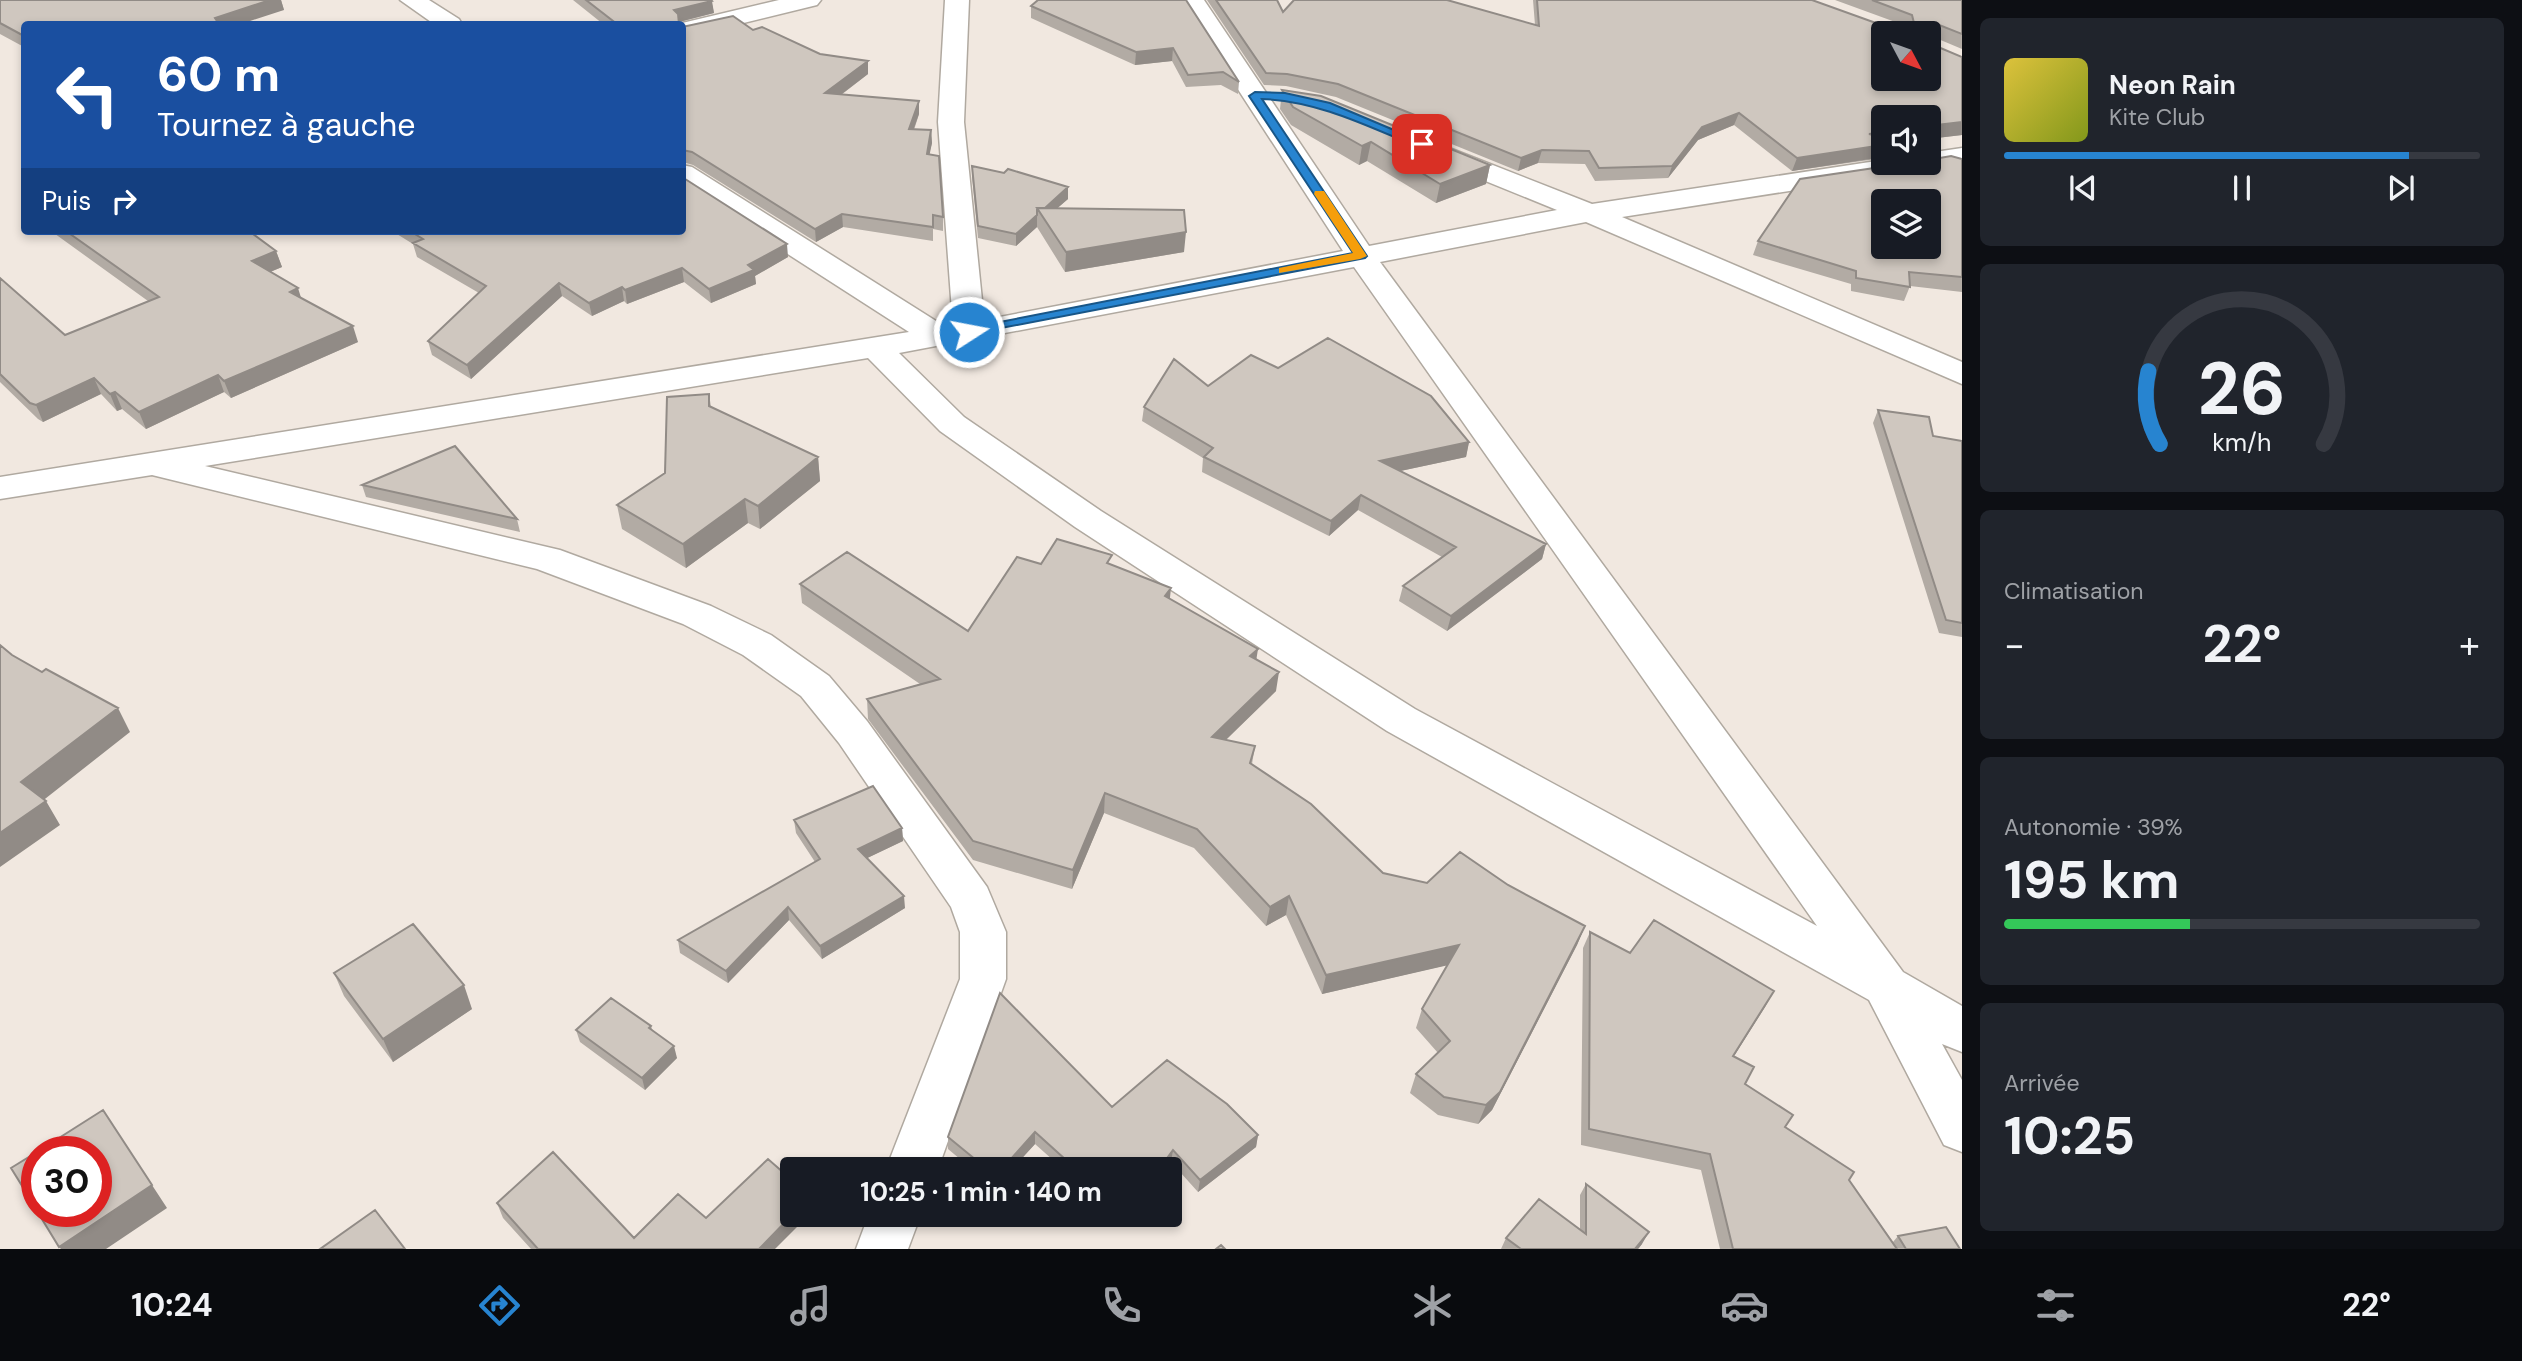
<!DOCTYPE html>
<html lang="fr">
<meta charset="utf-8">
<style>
:root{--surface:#171b24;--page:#20242c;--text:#f1f3f6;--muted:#9ea1a6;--line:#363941;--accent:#2784d0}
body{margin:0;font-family:"DM Sans",sans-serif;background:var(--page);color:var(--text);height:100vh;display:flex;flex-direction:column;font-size:26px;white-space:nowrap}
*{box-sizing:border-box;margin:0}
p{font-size:23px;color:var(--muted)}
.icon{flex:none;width:38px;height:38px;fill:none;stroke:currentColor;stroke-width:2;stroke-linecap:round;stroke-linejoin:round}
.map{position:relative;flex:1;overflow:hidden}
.panel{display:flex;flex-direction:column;gap:18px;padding:18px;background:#0d0f14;width:560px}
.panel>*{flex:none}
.banner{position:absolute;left:21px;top:21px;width:665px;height:214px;border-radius:7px;box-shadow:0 4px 10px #0003;background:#1a4fa0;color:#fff;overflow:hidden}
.needle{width:46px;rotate:131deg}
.tools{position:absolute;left:1871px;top:21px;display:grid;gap:14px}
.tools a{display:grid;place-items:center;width:70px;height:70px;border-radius:7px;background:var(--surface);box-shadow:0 4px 10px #0003;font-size:35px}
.speed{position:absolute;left:21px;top:1136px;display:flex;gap:14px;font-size:35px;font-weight:700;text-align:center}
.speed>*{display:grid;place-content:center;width:91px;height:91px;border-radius:50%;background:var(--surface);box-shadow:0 4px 10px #0003;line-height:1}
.speed .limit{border:10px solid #d22;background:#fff;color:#111}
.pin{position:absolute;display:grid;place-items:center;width:60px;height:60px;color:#fff;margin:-30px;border-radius:14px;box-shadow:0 4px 10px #0006}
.me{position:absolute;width:77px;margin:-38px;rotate:79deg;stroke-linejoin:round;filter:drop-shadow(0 0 5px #0008)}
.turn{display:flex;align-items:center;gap:24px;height:147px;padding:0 21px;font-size:32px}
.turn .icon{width:91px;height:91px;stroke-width:2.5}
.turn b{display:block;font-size:49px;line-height:60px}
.then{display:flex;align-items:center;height:66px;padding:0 21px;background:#0003;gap:14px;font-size:26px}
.big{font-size:52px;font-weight:700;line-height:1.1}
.panel .card{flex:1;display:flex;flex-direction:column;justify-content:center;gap:10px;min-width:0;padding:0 24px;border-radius:10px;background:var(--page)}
.panel .dial{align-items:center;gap:0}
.dial svg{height:182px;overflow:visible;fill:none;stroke:var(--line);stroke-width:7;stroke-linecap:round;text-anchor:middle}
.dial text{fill:var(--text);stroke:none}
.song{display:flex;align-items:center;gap:21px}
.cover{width:84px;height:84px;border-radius:10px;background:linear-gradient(135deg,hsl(50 70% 55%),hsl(70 70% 35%))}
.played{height:7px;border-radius:4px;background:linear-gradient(90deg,var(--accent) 85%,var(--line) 85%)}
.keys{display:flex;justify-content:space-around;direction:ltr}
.heat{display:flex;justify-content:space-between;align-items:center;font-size:38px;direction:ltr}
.charge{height:10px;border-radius:5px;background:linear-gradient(90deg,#34c759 39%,var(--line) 0)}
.trip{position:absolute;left:780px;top:1157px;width:402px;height:70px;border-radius:7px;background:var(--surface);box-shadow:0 4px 10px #0003;font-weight:700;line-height:70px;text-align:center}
.dock{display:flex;height:112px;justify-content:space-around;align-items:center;background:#090b0e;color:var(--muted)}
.dock .icon{width:49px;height:49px}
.dock .selected{color:var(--accent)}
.dock b{font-size:32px;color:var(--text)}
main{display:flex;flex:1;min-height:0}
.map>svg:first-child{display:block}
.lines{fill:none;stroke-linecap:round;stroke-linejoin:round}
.street-casing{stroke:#b0a9a0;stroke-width:3}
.street{fill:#fff;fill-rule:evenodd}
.wall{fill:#b2aba4}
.shaded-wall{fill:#918b86}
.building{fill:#cfc7bf;stroke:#918b86;stroke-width:2;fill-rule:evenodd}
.route{fill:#2784d0;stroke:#195687;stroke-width:2}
.slow{fill:#f59e0b}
</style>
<main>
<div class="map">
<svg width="1962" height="1249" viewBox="0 0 1962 1249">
<rect width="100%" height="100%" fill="#f1e8e0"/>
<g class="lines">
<defs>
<path id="street" d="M 400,0 L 429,0 L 459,19 L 462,24 L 434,24 Z
M 779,0 L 821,0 L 817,5 L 682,38 L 682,24 L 678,24 Z
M 945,0 L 969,0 L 964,122 L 984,320 L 1343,251 L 1180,0 L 1204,0 L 1369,246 L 1557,210 L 1429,158 L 1425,152 L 1429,146 L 1439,144 L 1592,204 L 1883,160 L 1883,163 L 1928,163 L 1928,153 L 1962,148 L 1962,164 L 1622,217 L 1962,362 L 1962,384 L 1586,222 L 1380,262 L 1903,972 L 1962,1006 L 1962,1052 L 1942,1044 L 1962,1080 L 1962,1152 L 1944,1145 L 1869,1000 L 1387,731 L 1075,527 L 940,431 L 868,358 L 205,466 L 560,550 L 711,606 L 771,635 L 829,676 L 867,721 L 987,887 L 1006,932 L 1006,979 L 938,1169 L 886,1169 L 960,979 L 960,932 L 951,907 L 839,743 L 801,696 L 743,655 L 683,624 L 537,569 L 152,475 L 0,499 L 0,477 L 909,332 L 682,186 L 682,165 L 692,167 L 944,326 L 953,325 L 938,122 ZM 1354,267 L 1817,926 L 1415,709 L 1101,511 L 964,417 L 899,353 Z
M 869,1214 L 921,1214 L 908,1249 L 856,1249 Z"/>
</defs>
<use href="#street" class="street-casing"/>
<use href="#street" class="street"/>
</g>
<path class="wall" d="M 0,0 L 281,0 L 284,10 L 24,24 L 24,47 L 0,34 Z
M 573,0 L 711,0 L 714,13 L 679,22 L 679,24 L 603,24 Z
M 1186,0 L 1239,82 L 1238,94 L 1221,85 L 1186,87 L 1172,61 L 1135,65 L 1031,18 L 1031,6 Z
M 1207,0 L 1277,0 L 1283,12 L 1535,25 L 1533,0 L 1812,0 L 1887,27 L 1898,23 L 1835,0 L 1962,0 L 1962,49 L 1931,36 L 1931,44 L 1962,57 L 1962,135 L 1928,139 L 1928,117 L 1883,117 L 1883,158 L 1792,171 L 1734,125 L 1698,140 L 1668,178 L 1595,181 L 1585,164 L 1538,163 L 1518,171 L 1336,97 L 1286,86 L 1264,85 Z
M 682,27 L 753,30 L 820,54 L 868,61 L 868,74 L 841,95 L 919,114 L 914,130 L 931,130 L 932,143 L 929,154 L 943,217 L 943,231 L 933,229 L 933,241 L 843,227 L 816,242 L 693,165 L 683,162 Z
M 1282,90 L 1490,165 L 1486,184 L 1436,203 L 1367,161 L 1359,165 L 1291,125 L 1280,109 Z
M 1962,159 L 1962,292 L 1910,286 L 1904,301 L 1851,291 L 1851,284 L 1753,255 L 1758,241 Z
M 972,166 L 1068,199 L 1057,208 L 1184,252 L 1065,272 L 1037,227 L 1016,246 L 978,238 L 972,177 Z
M 51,231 L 249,231 L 276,251 L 282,267 L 270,272 L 301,298 L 358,342 L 231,398 L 224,392 L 146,429 L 122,409 L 117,411 L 101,394 L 43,422 L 38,419 L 0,382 L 0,278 L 65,335 L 148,301 Z
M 392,231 L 682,231 L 788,257 L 755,276 L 756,284 L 711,303 L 684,282 L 627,304 L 624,301 L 592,316 L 562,296 L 471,379 L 432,355 L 428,341 L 479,293 L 417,257 L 413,244 Z
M 1278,368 L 1469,442 L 1466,457 L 1400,471 L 1546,544 L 1542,559 L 1447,631 L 1399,601 L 1403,586 L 1442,557 L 1358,510 L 1329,536 L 1202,472 L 1203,458 L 1142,421 L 1144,407 L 1208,386 Z
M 709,394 L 711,407 L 818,457 L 820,481 L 760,529 L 748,523 L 686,568 L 622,529 L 617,505 L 665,473 Z
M 1878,410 L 1933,436 L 1962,441 L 1962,637 L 1939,633 L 1873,423 Z
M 362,485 L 517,519 L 520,532 L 366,497 Z
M 1041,564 L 1111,565 L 1170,599 L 1257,659 L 1276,691 L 1226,740 L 1255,746 L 1252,764 L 1383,873 L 1427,883 L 1508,885 L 1585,926 L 1577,945 L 1492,1110 L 1478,1124 L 1438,1115 L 1410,1093 L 1416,1074 L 1438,1053 L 1416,1028 L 1422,1009 L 1447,965 L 1322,994 L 1286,915 L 1266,926 L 1194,848 L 1104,813 L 1072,889 L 973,860 L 868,719 L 867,699 L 920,684 L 802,603 L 800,584 L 968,631 Z
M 794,820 L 902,828 L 903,841 L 867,858 L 905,908 L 822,959 L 789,920 L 728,983 L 680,953 L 678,940 L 815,862 L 796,833 Z
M 1590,932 L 1630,953 L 1774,991 L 1734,1056 L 1745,1084 L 1785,1127 L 1849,1180 L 1893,1242 L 1898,1236 L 1960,1249 L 1720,1249 L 1701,1170 L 1581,1145 L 1583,948 Z
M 334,973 L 472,1009 L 393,1062 L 344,996 Z
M 651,1026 L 652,1029 L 677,1058 L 645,1090 L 580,1042 L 576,1030 Z
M 1112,1107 L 1258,1135 L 1256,1147 L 1198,1192 L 1171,1162 L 1166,1169 L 1063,1169 L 1035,1144 L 1012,1169 L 972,1169 L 948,1149 L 948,1137 Z
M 1586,1184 L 1642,1244 L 1638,1249 L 1501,1249 L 1506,1238 L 1580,1230 L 1580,1195 Z
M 497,1203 L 634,1238 L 706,1218 L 775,1249 L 531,1249 L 503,1218 Z
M 1113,1214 L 1134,1214 L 1126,1226 Z"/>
<path class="shaded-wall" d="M 270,0 L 281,0 L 284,10 L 241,24 L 217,24 L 215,18 Z
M 712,1 L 714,13 L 679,22 L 679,24 L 674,10 Z
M 1173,48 L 1172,61 L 1135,65 L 1136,52 Z
M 868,61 L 868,74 L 826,106 L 825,93 Z
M 919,101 L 919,114 L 909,142 L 909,129 Z
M 1739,113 L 1734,125 L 1698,140 L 1668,178 L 1672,166 L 1702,127 Z
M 1962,122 L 1962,135 L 1928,139 L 1928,126 Z
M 931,130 L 932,143 L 927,167 L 927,154 Z
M 1883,132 L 1883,144 L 1869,134 Z
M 1371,142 L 1367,161 L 1359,165 L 1362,146 Z
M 1883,145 L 1883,157 L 1792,171 L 1797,158 Z
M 1542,150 L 1538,163 L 1518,171 L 1521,158 Z
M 1490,165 L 1486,184 L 1436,203 L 1440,184 Z
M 1068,187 L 1068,199 L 1045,219 L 1040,212 Z
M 842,214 L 843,227 L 816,242 L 815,229 Z
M 1037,215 L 1037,227 L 1016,246 L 1016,234 Z
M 1186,232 L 1184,252 L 1065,272 L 1066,252 Z
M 787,244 L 788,257 L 755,276 L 756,284 L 711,303 L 709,289 L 748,265 Z
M 276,251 L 282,267 L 258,277 L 252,261 Z
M 682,268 L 684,282 L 627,304 L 625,290 Z
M 559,283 L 562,296 L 471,379 L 467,365 Z
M 622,287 L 624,301 L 592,316 L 589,303 Z
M 298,288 L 303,304 L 290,292 Z
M 353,326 L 358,342 L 231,398 L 224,381 Z
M 218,375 L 224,392 L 146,429 L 139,412 Z
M 94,378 L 101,394 L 43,422 L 36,405 Z
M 115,392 L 122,409 L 117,411 L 110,394 Z
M 1469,442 L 1466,457 L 1377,476 L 1380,461 Z
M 818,457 L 820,481 L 760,529 L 758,506 Z
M 1361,495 L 1358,510 L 1329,536 L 1331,521 Z
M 745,499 L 748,523 L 686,568 L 683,544 Z
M 1546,544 L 1542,559 L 1447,631 L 1451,616 Z
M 1171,588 L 1169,607 L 1165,596 Z
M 1258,649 L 1255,668 L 1250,656 Z
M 1279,672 L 1276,691 L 1209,756 L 1212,737 Z
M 118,708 L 130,732 L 36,806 L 21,782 Z
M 1105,793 L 1104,813 L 1072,889 L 1073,870 Z
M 46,801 L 60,825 L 0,867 L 0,833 Z
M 902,828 L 903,841 L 859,862 L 858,849 Z
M 904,896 L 905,908 L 822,959 L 820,946 Z
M 1289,896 L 1286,915 L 1266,926 L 1270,907 Z
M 788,907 L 789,920 L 728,983 L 726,971 Z
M 1585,926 L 1577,945 L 1492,1110 L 1478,1124 L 1486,1105 Z
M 1459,945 L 1453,964 L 1322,994 L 1326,975 Z
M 464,985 L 472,1009 L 393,1062 L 383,1039 Z
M 1774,991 L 1765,1007 L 1724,1072 L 1733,1056 Z
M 674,1046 L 677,1058 L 645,1090 L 642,1078 Z
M 103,1110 L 167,1208 L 106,1249 L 61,1249 L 59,1247 Z
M 1035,1132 L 1035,1144 L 1012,1169 L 1002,1169 Z
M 1258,1135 L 1256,1147 L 1198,1192 L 1200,1180 Z
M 1173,1150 L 1171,1162 L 1166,1169 L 1159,1169 Z
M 793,1214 L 810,1214 L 775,1249 L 759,1249 Z
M 1127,1214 L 1134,1214 L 1126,1226 Z
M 1649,1232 L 1642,1244 L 1638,1249 L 1635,1249 Z"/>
<path class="building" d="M 0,0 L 270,0 L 215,18 L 219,24 L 24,24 L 24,36 L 0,23 Z
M 586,0 L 711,0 L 712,1 L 674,10 L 678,14 L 679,24 L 617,24 Z
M 1038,0 L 1186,0 L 1239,82 L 1223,72 L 1188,75 L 1173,48 L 1136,52 L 1031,6 Z
M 1216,0 L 1277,0 L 1283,12 L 1294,0 L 1447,0 L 1539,26 L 1537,0 L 1812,0 L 1887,27 L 1890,23 L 1914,23 L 1912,15 L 1872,0 L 1962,0 L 1962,34 L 1934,23 L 1930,26 L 1931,44 L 1962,57 L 1962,122 L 1928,126 L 1928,117 L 1883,117 L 1883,132 L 1869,134 L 1883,137 L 1883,145 L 1797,158 L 1739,113 L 1702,127 L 1672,166 L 1599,168 L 1589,151 L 1542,150 L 1521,158 L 1338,84 L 1287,74 L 1266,73 ZM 1883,33 L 1928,33 L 1928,79 L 1883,79 Z
M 733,16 L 753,30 L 762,27 L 820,54 L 868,61 L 825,93 L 919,101 L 909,129 L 931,130 L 927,154 L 939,156 L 943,217 L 933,215 L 933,227 L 842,214 L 815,229 L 692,152 L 682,150 L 682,27 Z
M 1282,90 L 1321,96 L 1490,165 L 1440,184 L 1371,142 L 1362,146 L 1293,107 Z
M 1951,156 L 1962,159 L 1962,277 L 1909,272 L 1910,287 L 1856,278 L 1856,271 L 1758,241 L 1800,179 L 1908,163 L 1928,163 L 1928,160 ZM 1883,201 L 1928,201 L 1928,247 L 1883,247 Z
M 972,166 L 1004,173 L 1008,169 L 1068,187 L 1045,208 L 1037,208 L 1037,215 L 1016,234 L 978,226 Z
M 682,177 L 787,244 L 748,265 L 754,270 L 709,289 L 682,268 L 625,290 L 622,287 L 589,303 L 559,283 L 467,365 L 428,341 L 486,286 L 413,243 L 423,239 L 410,231 L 682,231 Z
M 1037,208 L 1184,210 L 1186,232 L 1066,252 Z
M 66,231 L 249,231 L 276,251 L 252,261 L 298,288 L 290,292 L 353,326 L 224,381 L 218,375 L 139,412 L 115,392 L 110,394 L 94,378 L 36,405 L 30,403 L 0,374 L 0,278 L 65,335 L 159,297 Z
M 1328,338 L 1431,396 L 1469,442 L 1380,461 L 1546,544 L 1451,616 L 1403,586 L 1456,547 L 1361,495 L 1331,521 L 1204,457 L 1213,448 L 1144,407 L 1174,359 L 1208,386 L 1251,355 L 1278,368 Z
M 709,394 L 709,406 L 818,457 L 758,506 L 745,499 L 683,544 L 617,505 L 665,473 L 667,397 Z
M 1878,410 L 1929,417 L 1933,436 L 1962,441 L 1962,623 L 1946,620 Z
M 455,446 L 517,519 L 362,485 Z
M 1057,539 L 1112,555 L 1107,563 L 1171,588 L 1165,596 L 1258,649 L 1250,656 L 1279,672 L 1212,737 L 1255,746 L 1250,763 L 1311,804 L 1383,873 L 1427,883 L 1460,852 L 1508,885 L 1585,926 L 1500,1092 L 1486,1105 L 1444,1097 L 1416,1074 L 1450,1041 L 1422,1009 L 1459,945 L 1326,975 L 1289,896 L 1270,907 L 1197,829 L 1105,793 L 1073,870 L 973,841 L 867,699 L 940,679 L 800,584 L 847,552 L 968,631 L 1017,557 L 1041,564 Z
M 0,645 L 12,655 L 42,672 L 46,669 L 118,708 L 21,782 L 46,801 L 0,833 Z
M 873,786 L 902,828 L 858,849 L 904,896 L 820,946 L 788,907 L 726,971 L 678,940 L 820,859 L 794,820 Z
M 1654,920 L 1774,991 L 1733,1056 L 1754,1067 L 1745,1084 L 1793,1115 L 1785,1127 L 1854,1172 L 1849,1180 L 1897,1249 L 1733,1249 L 1710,1154 L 1589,1129 L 1590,932 L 1630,953 Z
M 413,924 L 464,985 L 383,1039 L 334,973 Z
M 1000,993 L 1112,1107 L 1167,1060 L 1227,1104 L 1258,1135 L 1200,1180 L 1173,1150 L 1159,1169 L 1076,1169 L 1035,1132 L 1002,1169 L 987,1169 L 948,1137 Z
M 611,998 L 651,1026 L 649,1028 L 674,1046 L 642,1078 L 576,1030 Z
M 103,1110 L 152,1185 L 59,1247 L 37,1211 L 96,1211 L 96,1152 L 37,1152 Z
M 37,1152 L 37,1210 L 11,1168 Z
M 553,1152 L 634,1238 L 678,1194 L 706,1218 L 768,1159 L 793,1181 L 793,1214 L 759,1249 L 538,1249 L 497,1203 Z
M 1586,1184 L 1649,1232 L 1635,1249 L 1521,1249 L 1506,1238 L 1539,1199 L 1586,1234 Z
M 375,1210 L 405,1249 L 320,1249 Z
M 1946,1227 L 1960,1249 L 1906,1249 L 1898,1236 Z
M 1221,1245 L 1225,1249 L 1216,1249 Z"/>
<path class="route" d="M 1255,92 L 1285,93 L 1330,103 L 1427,144 L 1418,147 C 1367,126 1318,101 1262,99 L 1367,256 L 1365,258 L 965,335 L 963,332 L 969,328 L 1353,253 L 1249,96 Z"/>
<path class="slow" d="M 1315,191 L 1324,191 L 1367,256 L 1360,259 L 1279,273 L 1279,268 L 1353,253 L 1314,194 Z"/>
</svg>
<div class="tools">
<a><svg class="needle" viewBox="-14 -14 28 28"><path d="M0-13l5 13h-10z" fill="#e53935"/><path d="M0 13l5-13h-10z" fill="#9ea1a6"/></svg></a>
<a><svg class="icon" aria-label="sound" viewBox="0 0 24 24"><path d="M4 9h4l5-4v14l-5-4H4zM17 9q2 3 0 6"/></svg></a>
<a><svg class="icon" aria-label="layers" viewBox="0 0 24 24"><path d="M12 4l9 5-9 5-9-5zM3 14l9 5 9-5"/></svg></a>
</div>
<div class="speed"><div class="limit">30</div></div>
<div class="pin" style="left:1422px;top:144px;background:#d93025"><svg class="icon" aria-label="arrive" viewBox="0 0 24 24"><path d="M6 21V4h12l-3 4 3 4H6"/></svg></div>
<svg class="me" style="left:969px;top:332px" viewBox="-20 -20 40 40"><circle r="17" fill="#2784d0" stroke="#fff" stroke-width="3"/><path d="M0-11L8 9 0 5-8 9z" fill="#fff"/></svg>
<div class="trip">10:25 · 1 min · 140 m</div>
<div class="banner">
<div class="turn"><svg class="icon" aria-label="left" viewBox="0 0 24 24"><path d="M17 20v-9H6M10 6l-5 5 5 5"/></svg><div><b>60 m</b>Tournez à gauche</div></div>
<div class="then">Puis<svg class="icon" aria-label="right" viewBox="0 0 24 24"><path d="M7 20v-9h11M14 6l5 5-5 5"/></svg></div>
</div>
</div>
<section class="panel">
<div class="card">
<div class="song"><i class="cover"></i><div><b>Neon Rain</b><p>Kite Club</p></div></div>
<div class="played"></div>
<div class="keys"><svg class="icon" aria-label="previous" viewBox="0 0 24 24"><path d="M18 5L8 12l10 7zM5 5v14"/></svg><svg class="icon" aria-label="pause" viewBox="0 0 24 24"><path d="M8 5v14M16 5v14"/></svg><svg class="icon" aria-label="next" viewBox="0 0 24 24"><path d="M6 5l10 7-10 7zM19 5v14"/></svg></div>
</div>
<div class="card dial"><svg viewBox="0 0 100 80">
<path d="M14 69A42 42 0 1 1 86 69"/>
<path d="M14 69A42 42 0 0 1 9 37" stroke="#2784d0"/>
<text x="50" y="56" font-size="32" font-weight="700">26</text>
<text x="50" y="72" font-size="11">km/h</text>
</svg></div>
<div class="card"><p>Climatisation</p>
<div class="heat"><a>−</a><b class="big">22°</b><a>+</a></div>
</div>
<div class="card"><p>Autonomie · 39%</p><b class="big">195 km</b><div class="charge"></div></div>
<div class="card"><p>Arrivée</p><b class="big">10:25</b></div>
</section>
</main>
<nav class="dock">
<b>10:24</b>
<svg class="icon selected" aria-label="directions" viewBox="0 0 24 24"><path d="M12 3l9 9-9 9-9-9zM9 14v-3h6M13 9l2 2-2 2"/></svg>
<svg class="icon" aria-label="music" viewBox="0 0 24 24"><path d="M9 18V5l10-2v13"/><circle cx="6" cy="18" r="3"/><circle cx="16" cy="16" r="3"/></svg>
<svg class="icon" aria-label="phone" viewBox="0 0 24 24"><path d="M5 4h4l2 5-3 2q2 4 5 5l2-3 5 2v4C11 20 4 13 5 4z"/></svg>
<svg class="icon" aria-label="climate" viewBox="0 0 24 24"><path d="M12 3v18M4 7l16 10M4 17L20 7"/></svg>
<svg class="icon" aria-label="car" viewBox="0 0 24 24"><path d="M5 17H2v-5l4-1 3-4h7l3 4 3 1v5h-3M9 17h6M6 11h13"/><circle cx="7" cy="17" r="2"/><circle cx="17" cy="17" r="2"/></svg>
<svg class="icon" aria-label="filters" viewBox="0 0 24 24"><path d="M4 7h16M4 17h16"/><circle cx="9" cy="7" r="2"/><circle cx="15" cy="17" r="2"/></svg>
<b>22°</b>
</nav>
